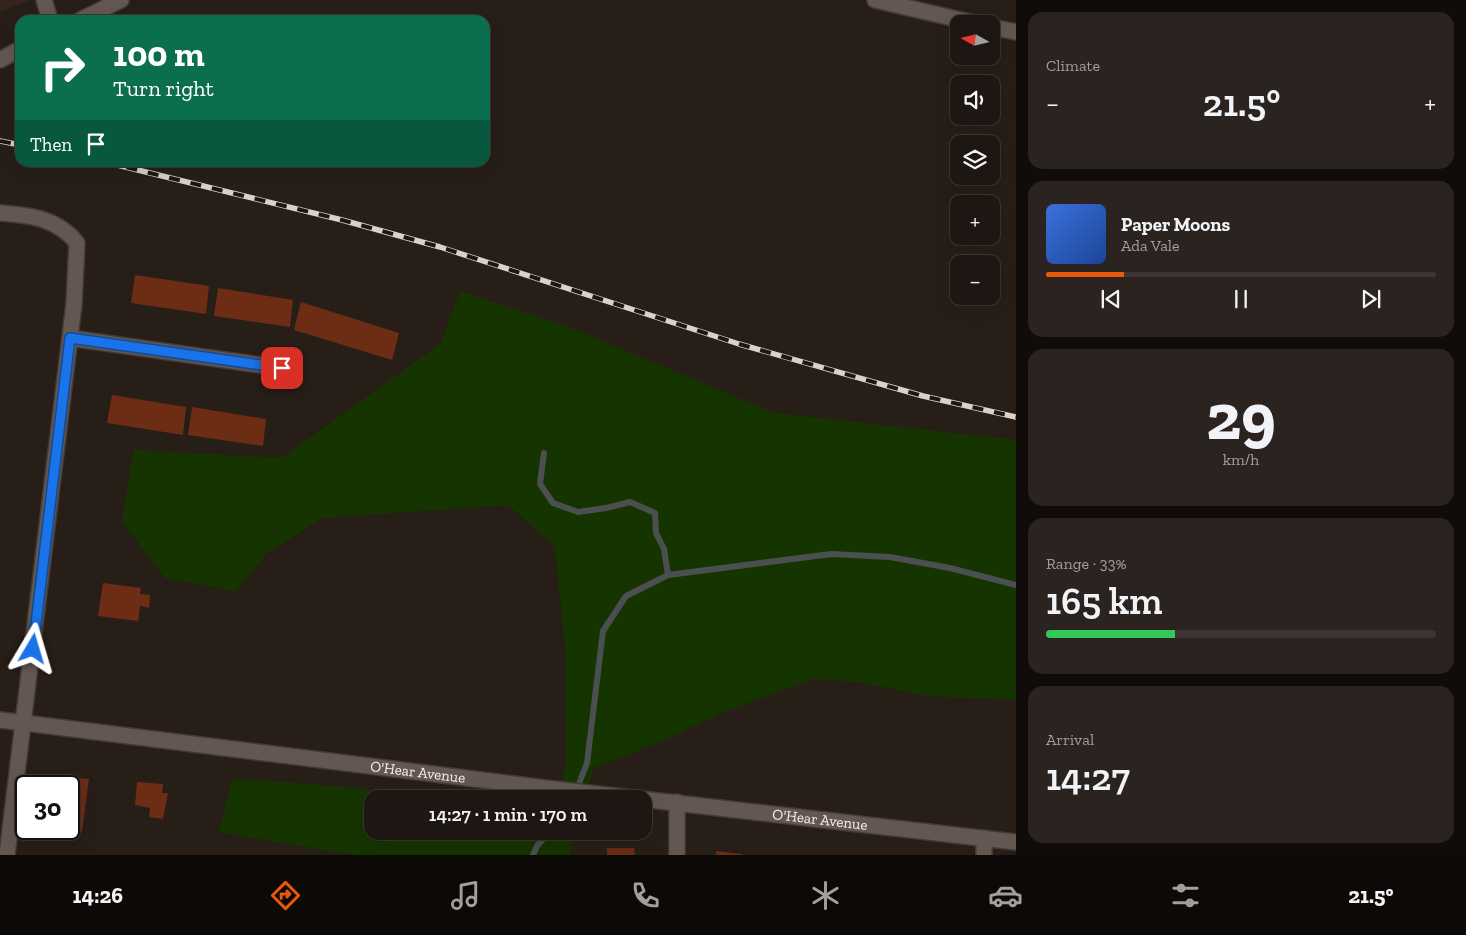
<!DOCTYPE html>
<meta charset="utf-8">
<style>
:root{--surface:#1e1612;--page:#2b2320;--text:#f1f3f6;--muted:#a19f9f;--line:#3c3532;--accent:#ea580c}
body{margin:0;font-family:"Zilla Slab",serif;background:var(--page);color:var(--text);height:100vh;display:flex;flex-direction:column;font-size:19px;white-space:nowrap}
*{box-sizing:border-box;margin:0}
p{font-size:16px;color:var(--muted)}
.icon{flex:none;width:28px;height:28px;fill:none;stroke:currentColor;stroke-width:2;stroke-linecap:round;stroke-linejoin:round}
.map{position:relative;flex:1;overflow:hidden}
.details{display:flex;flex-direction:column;gap:12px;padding:12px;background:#100c0a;width:450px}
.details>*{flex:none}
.top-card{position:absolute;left:15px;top:15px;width:475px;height:152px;border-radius:15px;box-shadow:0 5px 20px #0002,0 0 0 1px var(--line);background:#0b6e4f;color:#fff;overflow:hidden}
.needle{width:32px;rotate:278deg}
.controls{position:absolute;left:950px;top:15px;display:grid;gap:10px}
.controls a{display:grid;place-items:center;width:50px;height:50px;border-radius:10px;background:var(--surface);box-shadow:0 5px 20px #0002,0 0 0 1px var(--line);font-size:25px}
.speed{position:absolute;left:15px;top:775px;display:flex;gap:10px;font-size:25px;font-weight:700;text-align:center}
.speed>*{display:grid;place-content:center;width:65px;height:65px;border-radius:50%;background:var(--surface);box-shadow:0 5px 20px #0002,0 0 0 1px var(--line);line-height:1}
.speed .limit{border:2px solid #111;border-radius:8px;background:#fff;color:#111}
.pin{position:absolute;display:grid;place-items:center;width:42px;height:42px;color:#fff;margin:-21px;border-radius:10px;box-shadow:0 2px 8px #0006}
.me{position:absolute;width:55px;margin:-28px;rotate:7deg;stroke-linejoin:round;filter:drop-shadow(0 0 4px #0008)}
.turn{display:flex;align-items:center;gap:18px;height:105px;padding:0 15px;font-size:22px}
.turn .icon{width:65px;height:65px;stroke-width:2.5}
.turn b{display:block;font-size:35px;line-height:42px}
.then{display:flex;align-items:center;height:48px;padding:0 15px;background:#0003;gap:10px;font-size:19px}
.big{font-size:38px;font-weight:600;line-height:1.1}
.details .widget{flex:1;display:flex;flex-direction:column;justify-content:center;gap:8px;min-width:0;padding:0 18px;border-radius:15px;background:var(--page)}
.details .dial{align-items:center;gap:0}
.dial b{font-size:65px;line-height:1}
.song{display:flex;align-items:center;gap:15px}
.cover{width:60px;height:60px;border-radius:8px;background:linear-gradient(135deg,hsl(220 70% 55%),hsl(220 70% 35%))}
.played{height:5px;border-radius:2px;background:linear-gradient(90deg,var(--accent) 20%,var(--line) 20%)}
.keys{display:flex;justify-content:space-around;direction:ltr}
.heat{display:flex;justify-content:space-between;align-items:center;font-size:28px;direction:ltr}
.charge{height:8px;border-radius:4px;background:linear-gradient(90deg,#34c759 33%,var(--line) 0)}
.trip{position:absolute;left:364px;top:790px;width:288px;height:50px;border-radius:15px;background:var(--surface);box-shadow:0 5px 20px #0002,0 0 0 1px var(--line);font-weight:600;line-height:50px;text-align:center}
.tabs{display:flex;height:80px;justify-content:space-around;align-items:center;background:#0c0907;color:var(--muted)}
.tabs .icon{width:35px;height:35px}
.tabs .active{color:var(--accent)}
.tabs b{font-size:22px;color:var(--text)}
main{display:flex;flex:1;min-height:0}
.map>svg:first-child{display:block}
.built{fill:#34241b}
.green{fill:#163400}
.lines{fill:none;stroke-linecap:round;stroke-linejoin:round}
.stream{stroke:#4c4f51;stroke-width:6}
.building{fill:#6d2c14}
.minor-casing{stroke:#443b37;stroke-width:18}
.minor{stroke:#645751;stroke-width:15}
.rail-casing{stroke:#d9d1cc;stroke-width:5.5}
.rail{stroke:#1f150f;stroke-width:4;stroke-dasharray:11;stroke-linecap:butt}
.route-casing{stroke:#114b97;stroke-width:12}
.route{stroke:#1a73e8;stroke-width:9}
.labels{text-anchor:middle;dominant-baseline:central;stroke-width:5;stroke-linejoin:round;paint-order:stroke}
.street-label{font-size:15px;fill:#f7efeb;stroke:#1f150f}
</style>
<main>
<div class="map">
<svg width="1016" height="855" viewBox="0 0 1016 855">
<rect width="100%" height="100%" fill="#281e18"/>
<path class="built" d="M 0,0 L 30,0 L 0,12 Z"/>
<path class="green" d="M 460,291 L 567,326 L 775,413 L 1016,440 L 1016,700 L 927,696 L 859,682 L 814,679 L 724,712 L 670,738 L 594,768 L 585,799 L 558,799 L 566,762 L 565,647 L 555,547 L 508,505 L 322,518 L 266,554 L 236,591 L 165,578 L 122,521 L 134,450 L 282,458 L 441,343 Z
M 232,779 L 260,780 L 488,799 L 372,799 L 372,831 L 576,831 L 570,855 L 353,855 L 219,832 Z"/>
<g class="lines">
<path class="stream" d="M 544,453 L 540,484 L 553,503 L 578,512 L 606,508 L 630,502 L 655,513 L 656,533 L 664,549 L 668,575
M 573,799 L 587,763 L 603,631 L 626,596 L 668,575 L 831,554 L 890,557 L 950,568 L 1016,585
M 533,855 L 537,846 L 550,831"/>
</g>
<path class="building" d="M 135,275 L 209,286 L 206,314 L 131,303 Z
M 218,288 L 293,300 L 290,327 L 214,316 Z
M 301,302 L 399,333 L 392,360 L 294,330 Z
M 112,395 L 186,407 L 183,435 L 107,423 Z
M 192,407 L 266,419 L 263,446 L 188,435 Z
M 103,583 L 141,588 L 140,594 L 150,595 L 149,608 L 140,606 L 138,621 L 98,616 Z
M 65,777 L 89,779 L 82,832 L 69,830 L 69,786 L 63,786 Z
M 137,782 L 163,784 L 162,793 L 168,793 L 163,819 L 149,817 L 150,808 L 135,805 Z
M 607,848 L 634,848 L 635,855 L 607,855 Z
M 716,851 L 742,854 L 742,855 L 716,855 Z"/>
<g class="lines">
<defs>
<g id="minor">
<path d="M 44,0 L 50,20"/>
<path d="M 875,0 L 978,24"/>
<path d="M 80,20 L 121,0"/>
<path d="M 991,27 L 1016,32"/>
<path d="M 0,60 L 20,49"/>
<path d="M 0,213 C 30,215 57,218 77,243 L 74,304 L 7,855"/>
<path d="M 70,338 L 281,368"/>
<path id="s1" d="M 0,720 L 554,789 L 1016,842"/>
<path d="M 677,855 L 677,802"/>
<path d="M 984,855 L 984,838"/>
</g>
</defs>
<use href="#minor" class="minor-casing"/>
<use href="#minor" class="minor"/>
<defs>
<path id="rail" d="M 0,141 L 20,145
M 105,162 L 342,220 L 440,247 L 739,344 L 923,396 L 1016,417"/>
</defs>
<use href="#rail" class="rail-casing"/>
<use href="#rail" class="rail"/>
</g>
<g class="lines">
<defs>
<path id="route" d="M 33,649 L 70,338 L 282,368"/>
</defs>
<use href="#route" class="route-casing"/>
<use href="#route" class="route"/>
</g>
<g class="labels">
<g class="street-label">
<text stroke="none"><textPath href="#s1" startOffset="421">O'Hear Avenue</textPath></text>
<text stroke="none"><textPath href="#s1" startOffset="826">O'Hear Avenue</textPath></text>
</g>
</g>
</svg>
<div class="controls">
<a><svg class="needle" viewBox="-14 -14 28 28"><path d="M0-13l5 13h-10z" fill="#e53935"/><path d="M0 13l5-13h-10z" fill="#a19f9f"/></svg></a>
<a><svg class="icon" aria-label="sound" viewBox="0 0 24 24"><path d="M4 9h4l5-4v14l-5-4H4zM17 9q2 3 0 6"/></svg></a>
<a><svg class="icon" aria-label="layers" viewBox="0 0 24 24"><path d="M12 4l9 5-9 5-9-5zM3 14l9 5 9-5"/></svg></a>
<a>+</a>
<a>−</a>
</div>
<div class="speed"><div class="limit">30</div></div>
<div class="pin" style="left:282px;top:368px;background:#d93025"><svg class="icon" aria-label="arrive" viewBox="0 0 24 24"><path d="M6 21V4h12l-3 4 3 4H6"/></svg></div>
<svg class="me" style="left:33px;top:649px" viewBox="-20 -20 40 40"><path d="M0-17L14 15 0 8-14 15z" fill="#1a73e8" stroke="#fff" stroke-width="4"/></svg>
<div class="trip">14:27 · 1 min · 170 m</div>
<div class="top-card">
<div class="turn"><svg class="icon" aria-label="right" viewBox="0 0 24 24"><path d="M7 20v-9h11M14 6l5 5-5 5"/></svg><div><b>100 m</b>Turn right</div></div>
<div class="then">Then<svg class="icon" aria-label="arrive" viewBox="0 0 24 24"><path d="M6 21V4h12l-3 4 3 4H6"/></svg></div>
</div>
</div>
<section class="details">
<div class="widget"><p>Climate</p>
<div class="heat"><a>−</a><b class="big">21.5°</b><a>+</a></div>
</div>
<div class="widget">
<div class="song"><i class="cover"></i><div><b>Paper Moons</b><p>Ada Vale</p></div></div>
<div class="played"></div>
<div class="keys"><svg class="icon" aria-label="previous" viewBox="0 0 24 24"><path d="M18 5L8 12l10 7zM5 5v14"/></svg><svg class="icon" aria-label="pause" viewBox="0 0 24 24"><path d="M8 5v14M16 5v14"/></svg><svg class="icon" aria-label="next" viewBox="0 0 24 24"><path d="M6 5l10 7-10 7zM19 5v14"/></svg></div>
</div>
<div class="widget dial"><b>29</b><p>km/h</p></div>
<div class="widget"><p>Range · 33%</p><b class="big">165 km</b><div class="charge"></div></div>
<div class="widget"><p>Arrival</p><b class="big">14:27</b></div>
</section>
</main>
<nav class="tabs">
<b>14:26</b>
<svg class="icon active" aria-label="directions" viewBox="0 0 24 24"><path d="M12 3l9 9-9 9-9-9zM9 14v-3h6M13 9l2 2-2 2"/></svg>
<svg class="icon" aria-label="music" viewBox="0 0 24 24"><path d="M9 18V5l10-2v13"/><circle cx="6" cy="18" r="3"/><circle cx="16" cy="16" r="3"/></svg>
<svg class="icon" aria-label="phone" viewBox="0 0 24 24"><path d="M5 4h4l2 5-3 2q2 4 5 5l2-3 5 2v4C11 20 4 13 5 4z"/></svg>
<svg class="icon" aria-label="climate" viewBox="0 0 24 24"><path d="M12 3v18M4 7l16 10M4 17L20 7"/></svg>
<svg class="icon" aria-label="car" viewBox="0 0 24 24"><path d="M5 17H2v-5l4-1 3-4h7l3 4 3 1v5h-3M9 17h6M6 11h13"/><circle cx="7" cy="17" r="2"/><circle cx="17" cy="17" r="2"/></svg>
<svg class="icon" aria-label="filters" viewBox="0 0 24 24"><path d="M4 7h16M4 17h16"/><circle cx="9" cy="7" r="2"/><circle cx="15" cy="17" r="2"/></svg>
<b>21.5°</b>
</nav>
